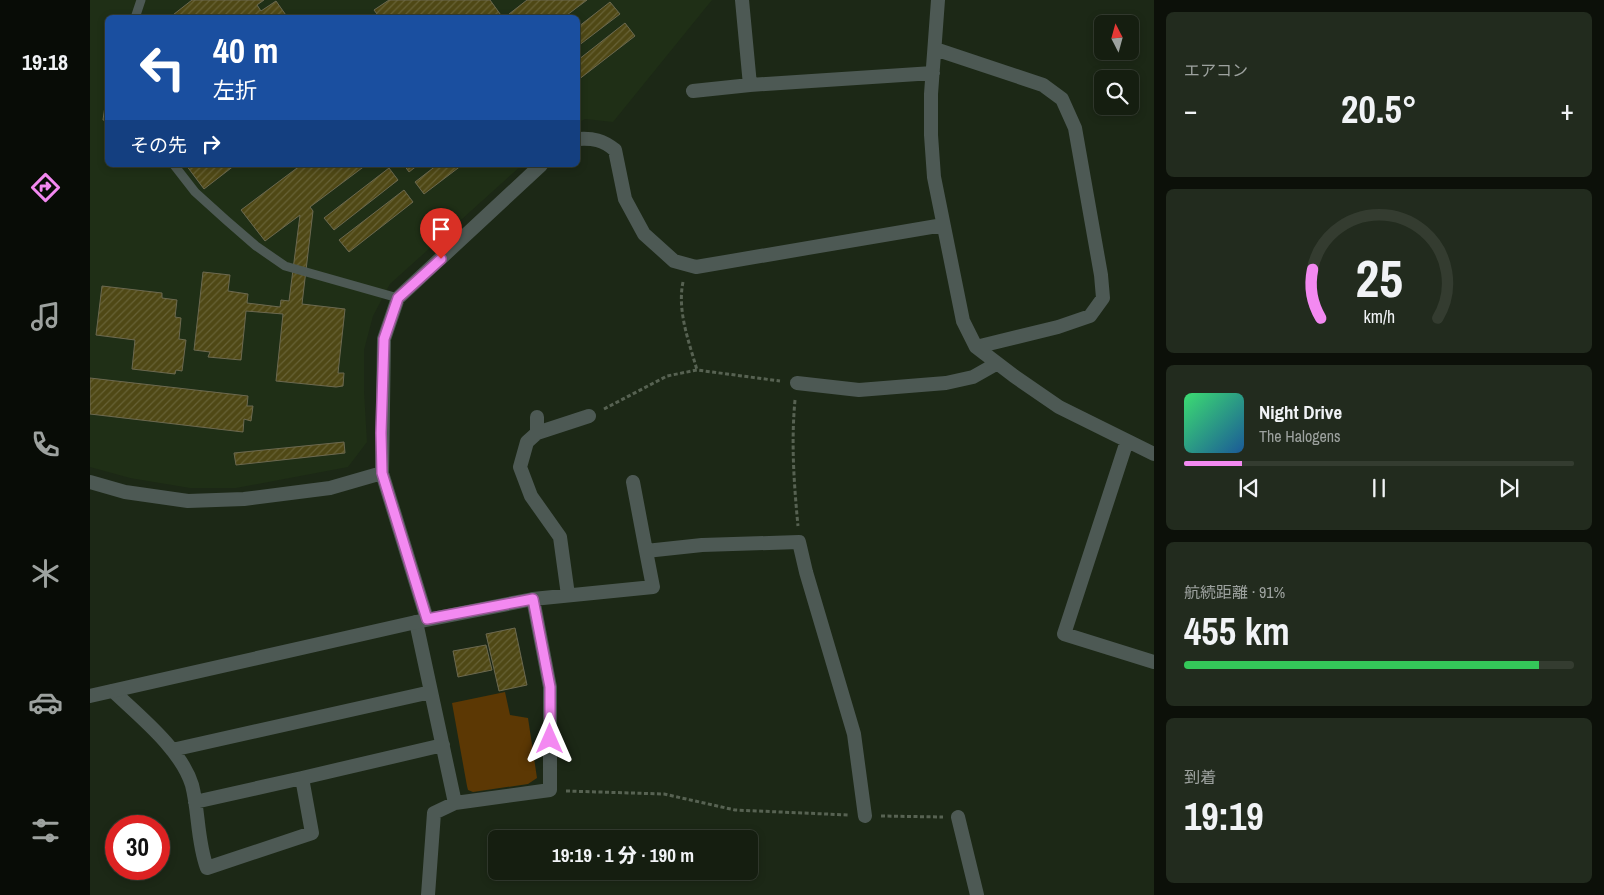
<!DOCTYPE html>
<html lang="ja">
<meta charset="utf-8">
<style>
:root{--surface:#151e10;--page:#222b1e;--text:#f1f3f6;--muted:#9da29f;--line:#343c30;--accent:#f389f1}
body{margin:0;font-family:"Archivo Narrow","Noto Sans JP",sans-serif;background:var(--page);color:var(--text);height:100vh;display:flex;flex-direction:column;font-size:19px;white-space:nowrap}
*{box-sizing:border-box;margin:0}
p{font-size:16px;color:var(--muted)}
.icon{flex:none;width:28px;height:28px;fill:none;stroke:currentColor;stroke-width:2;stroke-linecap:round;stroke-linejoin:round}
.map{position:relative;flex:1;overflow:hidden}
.drawer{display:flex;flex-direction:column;gap:12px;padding:12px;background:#0c1009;width:450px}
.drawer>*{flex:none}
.guide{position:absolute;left:15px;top:15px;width:475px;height:152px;border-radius:8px;box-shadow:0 2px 8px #0003,0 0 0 1px var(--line);background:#1a4fa0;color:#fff;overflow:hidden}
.needle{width:32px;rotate:354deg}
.tools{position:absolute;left:1004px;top:15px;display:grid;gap:10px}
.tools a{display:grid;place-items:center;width:45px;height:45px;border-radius:8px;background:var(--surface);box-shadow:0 2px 8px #0003,0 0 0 1px var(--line);font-size:25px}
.speed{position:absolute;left:15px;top:815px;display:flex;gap:10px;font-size:25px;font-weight:700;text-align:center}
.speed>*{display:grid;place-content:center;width:65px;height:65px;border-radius:50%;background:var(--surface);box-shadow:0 2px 8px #0003,0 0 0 1px var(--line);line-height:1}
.speed .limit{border:8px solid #d22;background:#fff;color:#111}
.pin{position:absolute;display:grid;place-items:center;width:42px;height:42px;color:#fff;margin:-51px -21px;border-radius:50% 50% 50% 0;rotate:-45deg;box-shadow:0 0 5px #0007}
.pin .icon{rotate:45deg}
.me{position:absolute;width:55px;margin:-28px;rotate:0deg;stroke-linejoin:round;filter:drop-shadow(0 0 4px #0008)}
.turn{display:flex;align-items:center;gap:18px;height:105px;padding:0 25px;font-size:22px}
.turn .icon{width:65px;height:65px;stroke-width:2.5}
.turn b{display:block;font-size:35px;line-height:42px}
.then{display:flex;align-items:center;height:48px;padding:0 25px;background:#0003;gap:10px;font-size:19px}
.big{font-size:38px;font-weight:800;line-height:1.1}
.drawer .widget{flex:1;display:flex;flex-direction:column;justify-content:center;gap:8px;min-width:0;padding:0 18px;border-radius:8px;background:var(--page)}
.drawer .dial{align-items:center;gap:0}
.dial svg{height:130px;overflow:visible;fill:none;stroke:var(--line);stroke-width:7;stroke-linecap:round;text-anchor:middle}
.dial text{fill:var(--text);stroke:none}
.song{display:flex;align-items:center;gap:15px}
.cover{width:60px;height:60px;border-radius:8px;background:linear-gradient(135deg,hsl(140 70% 55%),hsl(210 70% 35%))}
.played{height:5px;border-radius:2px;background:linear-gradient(90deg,var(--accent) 15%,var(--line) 15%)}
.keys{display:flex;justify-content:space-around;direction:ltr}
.heat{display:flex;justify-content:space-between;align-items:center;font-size:28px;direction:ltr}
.charge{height:8px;border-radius:4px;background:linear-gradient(90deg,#34c759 91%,var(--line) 0)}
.trip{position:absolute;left:398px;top:830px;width:270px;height:50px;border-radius:8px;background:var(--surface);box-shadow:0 2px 8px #0003,0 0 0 1px var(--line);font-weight:800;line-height:50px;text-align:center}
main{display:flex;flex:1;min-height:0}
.dock{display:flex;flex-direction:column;width:90px;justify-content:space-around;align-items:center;background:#080c06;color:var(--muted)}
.dock .icon{width:35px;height:35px}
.dock .on{color:var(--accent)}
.dock b{font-size:22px;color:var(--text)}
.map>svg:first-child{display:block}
.built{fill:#1f2f16}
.green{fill:#5c3804}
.building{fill:url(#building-hatch);stroke:#6c6950}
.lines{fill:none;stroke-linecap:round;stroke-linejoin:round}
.path{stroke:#576252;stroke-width:3;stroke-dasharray:4 2.5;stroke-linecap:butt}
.service{stroke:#4d5954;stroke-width:9}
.minor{stroke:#4d5954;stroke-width:14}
.tertiary{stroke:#4d5954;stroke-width:14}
.route-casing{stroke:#9e599d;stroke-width:12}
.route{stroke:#f389f1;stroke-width:9}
</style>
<main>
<nav class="dock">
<b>19:18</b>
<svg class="icon on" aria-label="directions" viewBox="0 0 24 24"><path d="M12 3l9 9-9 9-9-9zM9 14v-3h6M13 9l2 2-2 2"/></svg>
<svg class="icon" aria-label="music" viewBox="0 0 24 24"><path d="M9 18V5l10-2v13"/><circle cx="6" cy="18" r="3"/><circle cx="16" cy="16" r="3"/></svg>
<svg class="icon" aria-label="phone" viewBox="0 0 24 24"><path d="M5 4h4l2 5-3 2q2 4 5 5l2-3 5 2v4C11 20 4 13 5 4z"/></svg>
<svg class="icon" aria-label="climate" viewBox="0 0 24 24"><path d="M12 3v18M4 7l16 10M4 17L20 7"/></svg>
<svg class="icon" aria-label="car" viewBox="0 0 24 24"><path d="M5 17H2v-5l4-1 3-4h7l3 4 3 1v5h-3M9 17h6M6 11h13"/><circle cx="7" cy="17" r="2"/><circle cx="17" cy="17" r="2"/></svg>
<svg class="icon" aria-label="filters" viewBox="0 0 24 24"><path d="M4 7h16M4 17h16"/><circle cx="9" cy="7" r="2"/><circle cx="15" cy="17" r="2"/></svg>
</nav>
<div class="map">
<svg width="1064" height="895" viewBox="0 0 1064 895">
<defs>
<pattern id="building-hatch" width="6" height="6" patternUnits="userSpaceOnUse" patternTransform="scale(1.25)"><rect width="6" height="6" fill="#4f4815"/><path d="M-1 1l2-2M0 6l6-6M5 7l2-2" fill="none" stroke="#676236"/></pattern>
</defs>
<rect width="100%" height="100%" fill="#1c2816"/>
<path class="built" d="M 0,0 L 622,0 L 523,122 L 495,119 L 488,123 L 488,18 L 18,18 L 18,165 L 432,165 L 300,284 L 283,316 L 274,350 L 274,391 L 277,442 L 258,467 L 146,488 L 100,488 L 40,478 L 0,467 Z"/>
<path class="green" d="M 415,692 L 420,715 L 438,718 L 447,778 L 438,784 L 383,792 L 378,790 L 377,786 L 362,703 Z"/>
<path class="building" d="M 102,0 L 174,0 L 167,5 L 171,11 L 186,1 L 198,18 L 79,18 Z
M 299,0 L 400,0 L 413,18 L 290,18 L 284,10 Z
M 437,0 L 497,0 L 473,18 L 414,18 Z
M 520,2 L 530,14 L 488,46 L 488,27 Z
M 535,23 L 545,36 L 488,80 L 488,60 Z
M 18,85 L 18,121 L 13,120 Z
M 96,165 L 145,165 L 114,189 Z
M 211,165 L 276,165 L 220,207 L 223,211 L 212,304 L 255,309 L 248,373 L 254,373 L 253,386 L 246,387 L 186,381 L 193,314 L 156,311 L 151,360 L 118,357 L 120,352 L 104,350 L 113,272 L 140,275 L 138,291 L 158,294 L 157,303 L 190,307 L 191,300 L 199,301 L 210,215 L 175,241 L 151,210 Z
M 314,165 L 328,165 L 319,172 Z
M 347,165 L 372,165 L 334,194 L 325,182 Z
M 299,168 L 308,180 L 244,230 L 234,218 Z
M 314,190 L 323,202 L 259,252 L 249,240 Z
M 12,286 L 72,293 L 72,298 L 87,300 L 85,317 L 91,318 L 89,339 L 96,340 L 92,371 L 86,370 L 85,374 L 42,369 L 45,340 L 6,335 Z
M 0,378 L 158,396 L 157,406 L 163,406 L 161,421 L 154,419 L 153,432 L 0,414 Z
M 254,442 L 255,453 L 146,465 L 144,453 Z
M 425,628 L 437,685 L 409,691 L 396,634 Z
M 396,645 L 402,670 L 368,677 L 363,651 Z"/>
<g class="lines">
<path class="path" d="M 593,282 C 587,311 599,342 607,370
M 705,400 C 701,443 704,484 708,526
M 514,409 L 577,376 L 607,370 L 690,381
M 476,791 L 574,794 L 645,810 L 758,815
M 791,816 L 853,817"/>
<path class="service" d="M 45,18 L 51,0
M 84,165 L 105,192 L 136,220 L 166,246 L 195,266 L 308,298"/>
<path class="minor" d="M 652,0 L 660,85 L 843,73
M 848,0 L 841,94 L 841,135 L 844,177 L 873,321 L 886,347 L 924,376 L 969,407 L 1064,454
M 845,49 L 953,85 L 972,99 L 985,128 L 1011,275 L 1013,298 L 1000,316 L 968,327 L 886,347
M 603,91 L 660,85
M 488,139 C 503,138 513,140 525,150 L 535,199 L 554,234 L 584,261 L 606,267 L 853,225
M 707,383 L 769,390 L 856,383 L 883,377 L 906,364
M 447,417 L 447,433 L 437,442 L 430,467 L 441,496 L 470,537 L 478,595
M 447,433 L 499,416
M 1037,441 L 974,634 L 1064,662
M 0,482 L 35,492 L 98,501 L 154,499 L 240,488 L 292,473
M 543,482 L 556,551
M 337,619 L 292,473 L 294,339 L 308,298 L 451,165
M 326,622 L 365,803
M 23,691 C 49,716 91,749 102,785 C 109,812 107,841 117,868 L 222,833 L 212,778 L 353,745
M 82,750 L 341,692
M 105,802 L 212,778
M 868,817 L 887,895
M 338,895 L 344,813 L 365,803 L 460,790 L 460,687 L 443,599 L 563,587 L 556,551 L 612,545 L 709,542 L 716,572 L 764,734 L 775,816"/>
<path class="tertiary" d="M 0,696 L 326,622 L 443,599"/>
</g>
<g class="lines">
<defs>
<path id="route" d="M 351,259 L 308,298 L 294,339 L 291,433 L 292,473 L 337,619 L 443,599 L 460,687 L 460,739"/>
</defs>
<use href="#route" class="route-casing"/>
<use href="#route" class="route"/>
</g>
</svg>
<div class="tools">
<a><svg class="needle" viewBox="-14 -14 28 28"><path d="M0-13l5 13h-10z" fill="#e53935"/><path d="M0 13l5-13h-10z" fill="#9da29f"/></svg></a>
<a><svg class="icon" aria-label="search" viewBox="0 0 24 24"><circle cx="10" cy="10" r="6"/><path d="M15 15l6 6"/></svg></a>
</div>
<div class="speed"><div class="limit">30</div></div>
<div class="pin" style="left:351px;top:259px;background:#d93025"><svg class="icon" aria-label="arrive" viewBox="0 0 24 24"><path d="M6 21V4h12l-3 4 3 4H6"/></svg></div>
<svg class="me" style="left:460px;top:739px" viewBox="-20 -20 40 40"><path d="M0-17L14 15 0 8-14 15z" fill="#f389f1" stroke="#fff" stroke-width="4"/></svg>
<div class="trip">19:19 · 1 分 · 190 m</div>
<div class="guide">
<div class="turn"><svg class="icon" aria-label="left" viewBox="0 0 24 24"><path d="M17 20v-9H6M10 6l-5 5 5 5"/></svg><div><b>40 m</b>左折</div></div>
<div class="then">その先<svg class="icon" aria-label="right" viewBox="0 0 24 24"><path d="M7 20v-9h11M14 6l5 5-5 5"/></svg></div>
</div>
</div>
<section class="drawer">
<div class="widget"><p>エアコン</p>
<div class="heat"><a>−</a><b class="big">20.5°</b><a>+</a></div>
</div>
<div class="widget dial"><svg viewBox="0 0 100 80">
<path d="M14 69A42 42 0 1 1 86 69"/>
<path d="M14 69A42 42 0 0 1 9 39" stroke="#f389f1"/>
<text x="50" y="56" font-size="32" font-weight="700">25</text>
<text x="50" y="72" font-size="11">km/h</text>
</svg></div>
<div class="widget">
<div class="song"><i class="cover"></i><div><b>Night Drive</b><p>The Halogens</p></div></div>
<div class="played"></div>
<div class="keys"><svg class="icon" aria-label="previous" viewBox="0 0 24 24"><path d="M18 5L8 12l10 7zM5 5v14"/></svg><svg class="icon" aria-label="pause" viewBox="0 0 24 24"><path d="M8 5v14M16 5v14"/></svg><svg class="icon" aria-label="next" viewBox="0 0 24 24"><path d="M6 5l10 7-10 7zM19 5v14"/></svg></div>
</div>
<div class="widget"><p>航続距離 · 91%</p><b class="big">455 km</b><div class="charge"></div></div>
<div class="widget"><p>到着</p><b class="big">19:19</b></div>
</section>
</main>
